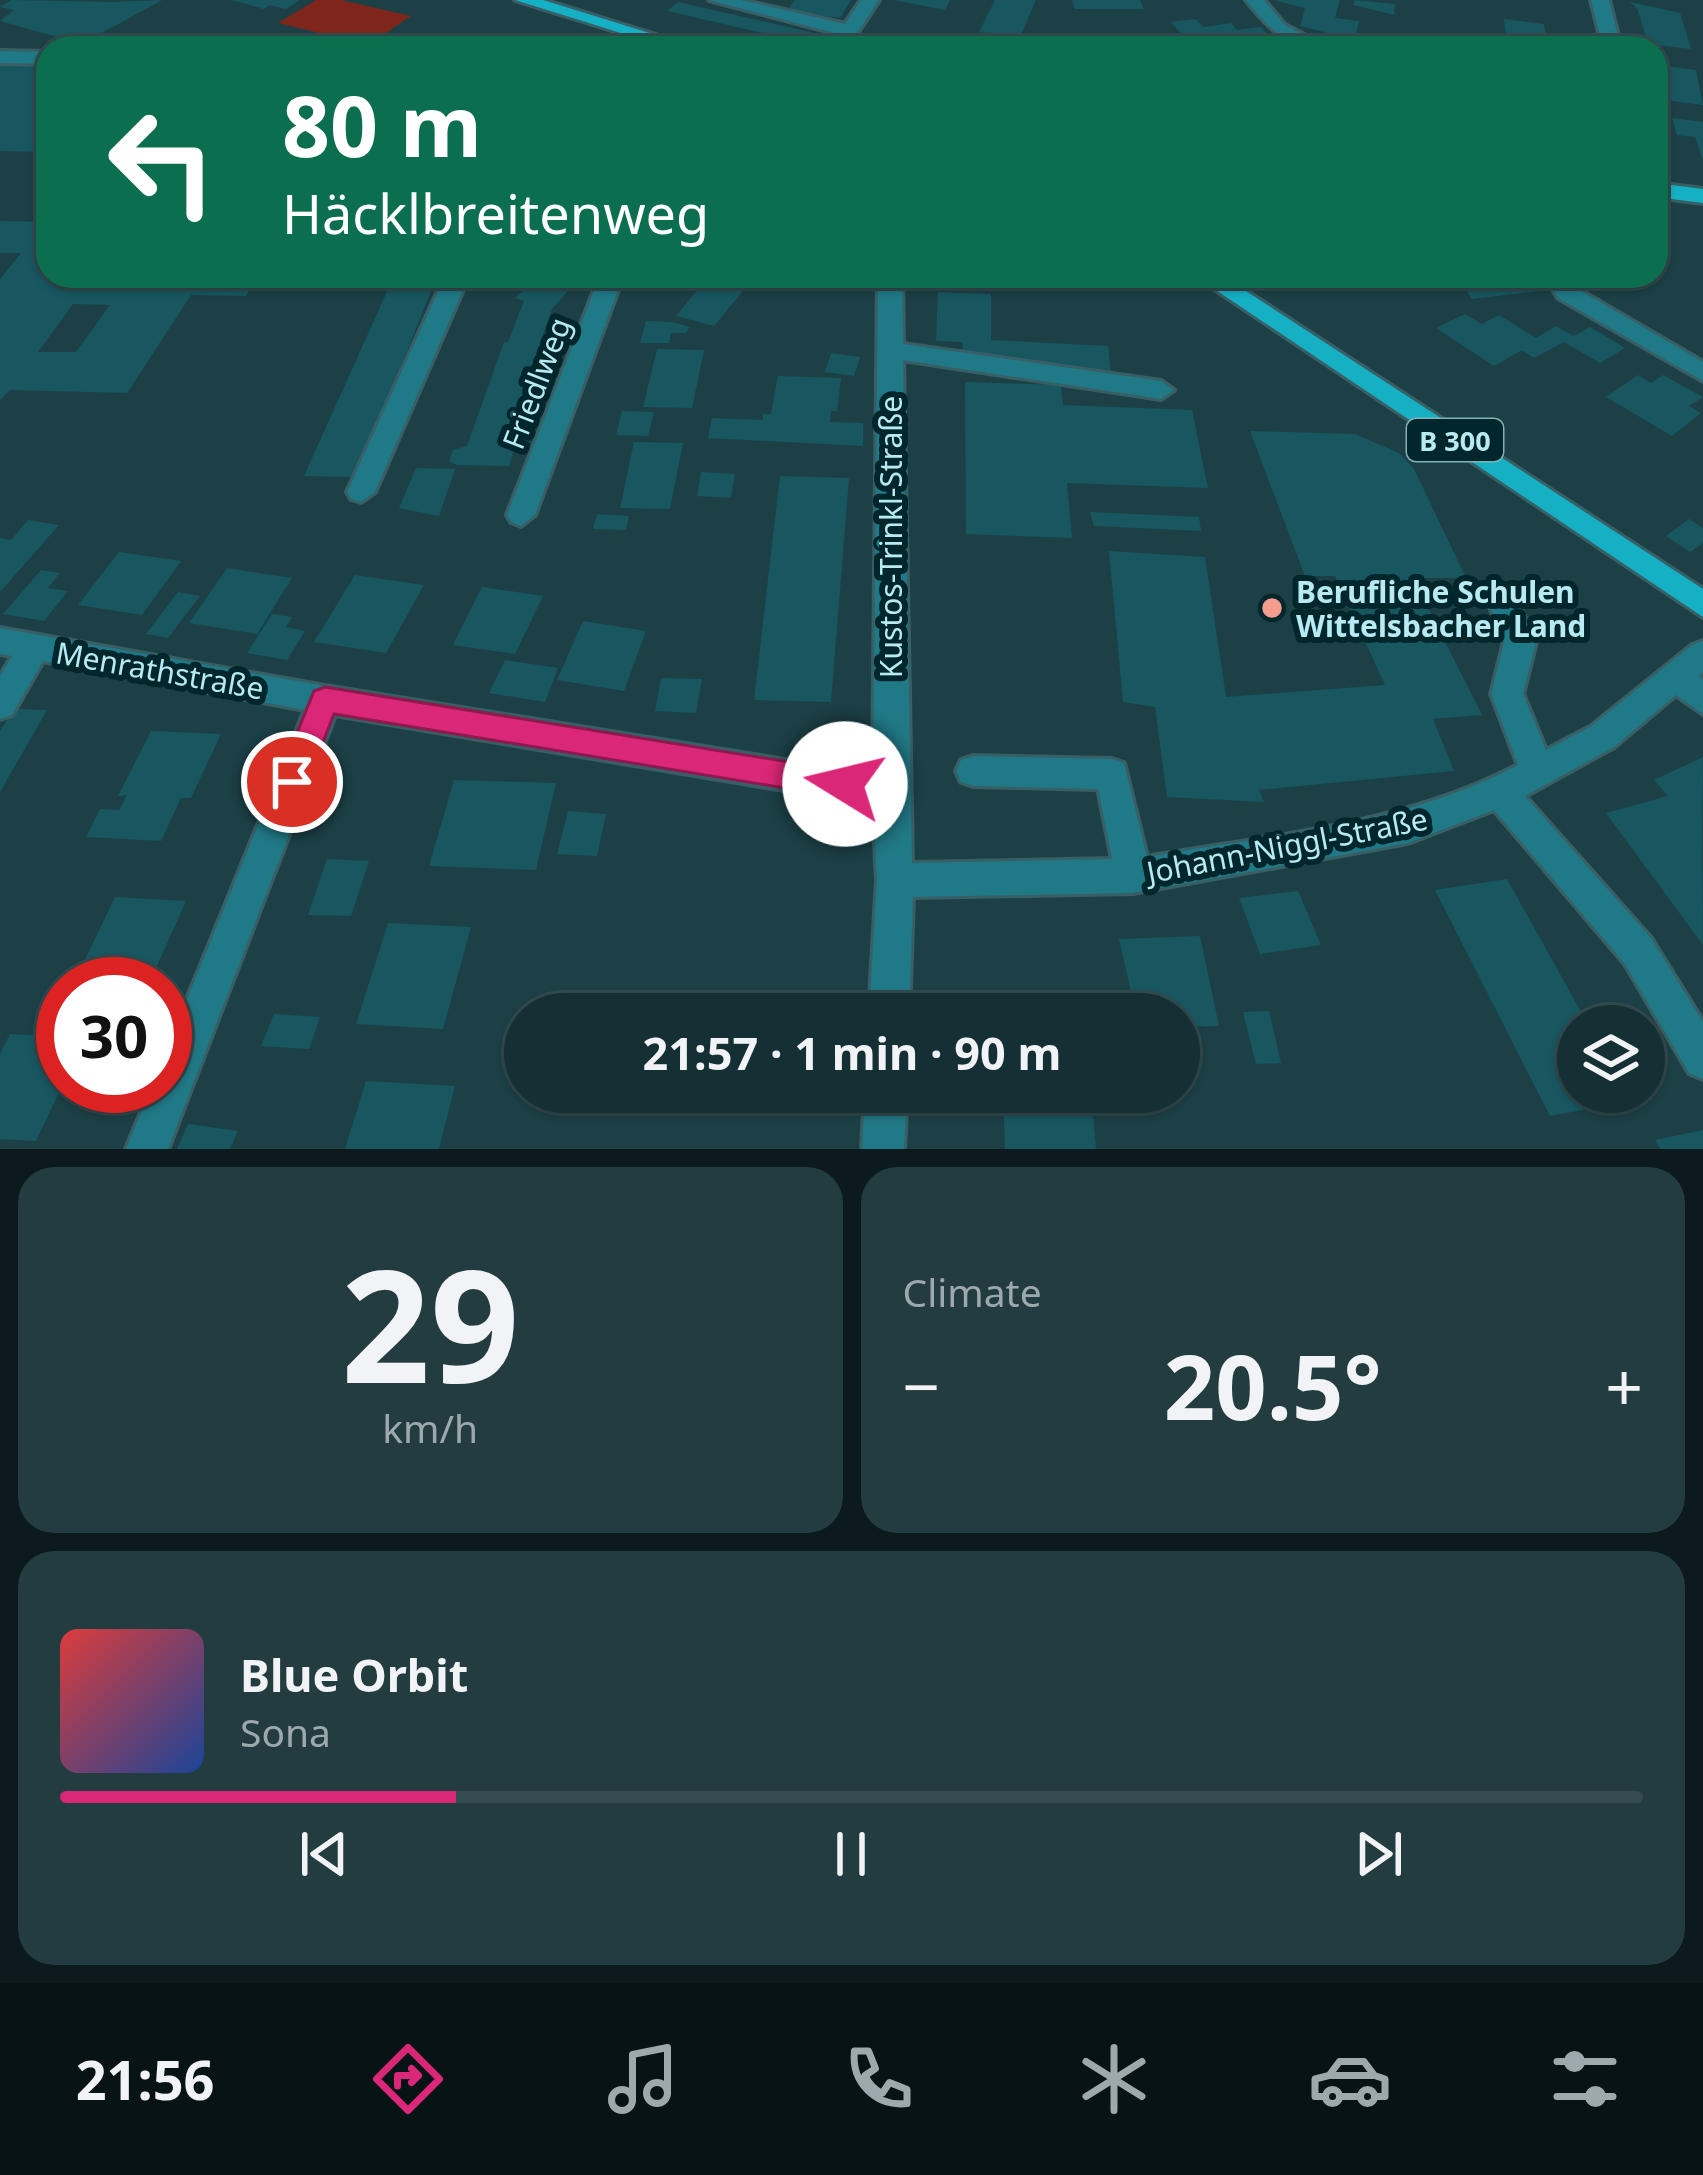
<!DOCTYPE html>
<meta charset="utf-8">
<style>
:root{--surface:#153034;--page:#223c40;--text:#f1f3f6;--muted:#9da9ac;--line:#344b4f;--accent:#db2777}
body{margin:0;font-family:"Noto Sans",sans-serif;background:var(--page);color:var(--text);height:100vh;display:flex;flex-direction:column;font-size:45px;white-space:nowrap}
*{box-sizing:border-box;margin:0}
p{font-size:39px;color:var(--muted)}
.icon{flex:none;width:66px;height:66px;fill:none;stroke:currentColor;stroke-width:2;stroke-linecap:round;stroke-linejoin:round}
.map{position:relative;height:1149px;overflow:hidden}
.panel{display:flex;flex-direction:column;gap:18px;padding:18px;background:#0c1a1d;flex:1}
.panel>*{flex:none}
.banner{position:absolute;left:36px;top:36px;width:1632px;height:252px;border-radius:36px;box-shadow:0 3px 9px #0004,0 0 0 3px var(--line);background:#0b6e4f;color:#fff;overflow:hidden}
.buttons{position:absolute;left:1557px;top:1005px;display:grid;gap:24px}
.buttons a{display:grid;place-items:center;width:108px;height:108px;border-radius:50%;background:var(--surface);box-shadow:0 3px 9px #0004,0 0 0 3px var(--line);font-size:60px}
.speed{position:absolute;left:36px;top:957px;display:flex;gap:24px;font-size:60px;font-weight:700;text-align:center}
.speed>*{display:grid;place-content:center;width:156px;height:156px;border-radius:50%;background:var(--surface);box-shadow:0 3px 9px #0004,0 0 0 3px var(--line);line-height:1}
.speed .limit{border:18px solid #d22;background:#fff;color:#111}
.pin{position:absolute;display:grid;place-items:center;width:102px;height:102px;color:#fff;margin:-51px;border:6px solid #fff;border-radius:50%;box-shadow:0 3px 12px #0007}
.me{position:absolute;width:132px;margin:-66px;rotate:279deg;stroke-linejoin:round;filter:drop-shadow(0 0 9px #0008)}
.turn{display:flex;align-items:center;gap:42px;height:252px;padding:0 48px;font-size:54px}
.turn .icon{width:156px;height:156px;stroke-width:2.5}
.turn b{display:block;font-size:84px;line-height:102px}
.big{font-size:90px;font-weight:700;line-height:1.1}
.panel .card{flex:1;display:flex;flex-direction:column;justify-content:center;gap:18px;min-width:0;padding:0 42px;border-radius:36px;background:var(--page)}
.panel .dial{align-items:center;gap:0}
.dial b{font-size:156px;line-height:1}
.song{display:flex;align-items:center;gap:36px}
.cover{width:144px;height:144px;border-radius:18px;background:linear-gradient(135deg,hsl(0 70% 55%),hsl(220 70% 35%))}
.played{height:12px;border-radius:6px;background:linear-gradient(90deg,var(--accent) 25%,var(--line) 25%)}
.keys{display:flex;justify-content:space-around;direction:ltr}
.heat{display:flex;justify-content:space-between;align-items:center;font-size:66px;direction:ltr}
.panel .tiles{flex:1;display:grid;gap:18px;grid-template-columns:1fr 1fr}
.card:last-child{grid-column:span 2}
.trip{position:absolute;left:504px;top:993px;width:696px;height:120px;border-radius:60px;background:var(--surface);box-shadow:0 3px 9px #0004,0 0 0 3px var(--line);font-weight:700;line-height:120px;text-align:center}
.menu{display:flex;height:192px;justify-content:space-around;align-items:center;background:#081315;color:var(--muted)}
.menu .icon{width:84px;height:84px}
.menu .active{color:var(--accent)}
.menu b{font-size:54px;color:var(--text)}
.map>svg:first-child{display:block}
.green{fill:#7e251c}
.building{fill:#185760;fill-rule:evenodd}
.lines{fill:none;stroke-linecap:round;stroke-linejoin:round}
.minor-casing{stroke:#385f65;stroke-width:6}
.major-casing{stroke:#385f65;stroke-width:6}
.minor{fill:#207986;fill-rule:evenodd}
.major{fill:#16b0c4;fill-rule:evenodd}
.route{fill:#db2777;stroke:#8e194d;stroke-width:3}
.poi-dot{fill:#f59d8f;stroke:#01272c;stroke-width:4.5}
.labels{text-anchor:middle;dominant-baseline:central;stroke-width:12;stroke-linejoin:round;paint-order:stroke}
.shield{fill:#01272c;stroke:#81b0b7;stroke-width:3}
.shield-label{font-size:27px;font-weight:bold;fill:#b8eaf3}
.street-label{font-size:30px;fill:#b8eaf3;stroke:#01272c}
.poi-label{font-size:30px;font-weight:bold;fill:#b8eaf3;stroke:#01272c;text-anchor:start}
</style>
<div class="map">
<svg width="1703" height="1149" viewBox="0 0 1703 1149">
<rect width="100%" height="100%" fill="#1c4046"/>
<path class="green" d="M 316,0 L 341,0 L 411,16 L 368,45 L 278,23 Z"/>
<path class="building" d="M 12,0 L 112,2 L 162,0 L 82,44 L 0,21 L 14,10 L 0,7 Z
M 232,0 L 300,0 L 286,9 L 270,5 L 264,9 Z
M 795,0 L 851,0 L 840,18 L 787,11 Z
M 894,0 L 950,0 L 945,10 Z
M 995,0 L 1036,0 L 1020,37 L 979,32 Z
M 1072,0 L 1140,0 L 1144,9 L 1075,9 Z
M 1274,0 L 1340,0 L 1335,18 L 1359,21 L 1355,40 L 1300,26 L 1305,8 Z
M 1355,0 L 1395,4 L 1394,15 L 1353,5 Z
M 678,2 L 845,40 L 829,48 L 667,11 Z
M 1630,2 L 1680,13 L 1691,49 L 1648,44 L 1638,10 Z
M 1195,19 L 1204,27 L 1231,23 L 1237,30 L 1261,27 L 1267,34 L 1243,37 L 1253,48 L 1194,48 L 1191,44 L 1217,38 L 1186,39 L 1171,22 Z
M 1504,19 L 1544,24 L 1548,48 L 1507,48 Z
M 0,65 L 48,66 L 48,152 L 0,151 Z
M 1656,65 L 1696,70 L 1703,105 L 1665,100 Z
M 1672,118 L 1703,122 L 1703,161 L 1695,137 L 1677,135 Z
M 0,221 L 48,222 L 48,276 L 258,276 L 246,296 L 191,295 L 127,393 L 10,390 L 0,400 L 0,279 L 21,253 L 0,253 ZM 73,304 L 110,305 L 76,352 L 38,352 Z
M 394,276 L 437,276 L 382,414 L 353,477 L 304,476 Z
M 538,276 L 581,276 L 552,309 L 540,343 L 549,343 L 509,466 L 457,465 L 449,461 L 453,450 L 467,446 L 504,342 L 508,342 L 524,301 L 515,298 Z
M 709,276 L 755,276 L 714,326 L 676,316 Z
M 1456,276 L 1528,276 L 1539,291 L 1472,299 Z
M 938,292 L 991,294 L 991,340 L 1108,346 L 1111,376 L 962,355 L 963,342 L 936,341 Z
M 1465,314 L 1482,324 L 1499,315 L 1536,338 L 1556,326 L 1574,336 L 1590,327 L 1625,348 L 1600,363 L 1564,342 L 1534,358 L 1522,350 L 1494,366 L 1436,328 Z
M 646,321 L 671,322 L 690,327 L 685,333 L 671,333 L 669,343 L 640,343 Z
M 657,349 L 704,350 L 692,408 L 643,407 Z
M 831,353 L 860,357 L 854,376 L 825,372 Z
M 1638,375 L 1651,383 L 1663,375 L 1703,397 L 1689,406 L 1701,413 L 1672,436 L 1606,397 Z
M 778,376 L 841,378 L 837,411 L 831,411 L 830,422 L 863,423 L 863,446 L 708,438 L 712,418 L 763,420 L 763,414 L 771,414 Z
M 965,382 L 1061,385 L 1063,405 L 1192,410 L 1208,488 L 1067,483 L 1072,538 L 966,534 Z
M 622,411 L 654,412 L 648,436 L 616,435 Z
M 1250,431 L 1355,434 L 1399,453 L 1414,469 L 1466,578 L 1413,578 L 1482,715 L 1433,719 L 1454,771 L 1259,790 L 1264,802 L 1167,797 L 1155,707 L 1123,702 L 1109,551 L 1205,557 L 1226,697 L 1385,685 L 1335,576 L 1305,576 Z
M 634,442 L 683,443 L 670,509 L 620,508 Z
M 416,468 L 455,469 L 439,516 L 399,508 Z
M 701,472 L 735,474 L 731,498 L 697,496 Z
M 780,476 L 849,478 L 831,702 L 754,700 Z
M 1090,512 L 1199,517 L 1201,531 L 1094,526 Z
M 597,514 L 629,516 L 626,530 L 593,529 Z
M 1689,519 L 1703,528 L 1703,543 L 1690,552 L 1666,536 Z
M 28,520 L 59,525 L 0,592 L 0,538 L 11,540 Z
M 119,552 L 181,561 L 142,615 L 78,605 Z
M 227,568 L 292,578 L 257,634 L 189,623 Z
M 41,570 L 60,573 L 48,588 L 68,591 L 44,621 L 3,614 Z
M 355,575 L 424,585 L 386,653 L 314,642 Z
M 482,587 L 543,596 L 515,654 L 453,645 Z
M 178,592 L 200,596 L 168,638 L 146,634 Z
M 272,614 L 292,617 L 286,627 L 305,631 L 287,660 L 247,653 Z
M 583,621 L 646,631 L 624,691 L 557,680 Z
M 505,660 L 558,668 L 545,702 L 489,693 Z
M 661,678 L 702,679 L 696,713 L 655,711 Z
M 14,709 L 47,710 L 0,792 L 0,731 Z
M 151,731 L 221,734 L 191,798 L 181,798 L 161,841 L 86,837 L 100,809 L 119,810 L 127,795 L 118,796 Z
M 1703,757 L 1702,827 L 1703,945 L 1606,813 L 1668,796 L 1654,780 Z
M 454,780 L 556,783 L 536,870 L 429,866 Z
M 568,811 L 606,814 L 597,856 L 557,854 Z
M 327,859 L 369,861 L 351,916 L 308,915 Z
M 1507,879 L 1589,1026 L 1578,1026 L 1578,1092 L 1626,1092 L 1631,1101 L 1550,1116 L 1435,890 Z
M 1298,891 L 1321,945 L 1260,954 L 1239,898 Z
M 115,897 L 186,901 L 152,977 L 145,976 L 141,984 L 90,984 L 95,974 L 79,972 Z
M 388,923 L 471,927 L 443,1029 L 356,1024 Z
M 1200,936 L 1219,1026 L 1179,1027 L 1179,1014 L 1136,1014 L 1119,939 Z
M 1002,998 L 1085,1003 L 1086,1014 L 1002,1014 Z
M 1269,1011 L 1281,1063 L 1256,1064 L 1243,1012 Z
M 274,1014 L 320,1017 L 309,1049 L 261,1046 Z
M 10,1034 L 63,1037 L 63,1084 L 36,1141 L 0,1139 L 0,1054 Z
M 366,1081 L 455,1086 L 439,1149 L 345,1149 Z
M 1003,1092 L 1091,1092 L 1096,1149 L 1005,1149 Z
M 188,1124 L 238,1131 L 230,1149 L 177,1149 Z
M 1703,1130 L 1703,1149 L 1660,1149 L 1655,1140 Z"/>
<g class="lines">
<defs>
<path id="minor" d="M 709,0 L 741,0 L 845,24 L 861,0 L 879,0 L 856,35 L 850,37 Z
M 1246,0 L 1264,0 L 1285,25 L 1329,48 C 1289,48 1270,31 1246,0 Z
M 1591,0 L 1609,0 L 1621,48 L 1603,48 Z
M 0,51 L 48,52 L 48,64 L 0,63 Z
M 445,276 L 469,276 L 375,492 L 361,502 L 351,499 L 347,492 Z
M 605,276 L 630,276 L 618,290 L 535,515 L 521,526 L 511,522 L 507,515 L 595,288 Z
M 878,276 L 902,276 L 903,344 L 1161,381 L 1174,390 L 1161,399 L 903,360 L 912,863 L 1112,859 L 1098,789 L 973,786 L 961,782 L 956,771 L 961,760 L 973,756 L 1112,759 L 1124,763 L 1147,857 C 1272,835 1405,825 1518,765 L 1491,694 L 1504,642 L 1486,597 L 1490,589 L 1512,589 L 1536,642 L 1523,694 L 1546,750 L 1590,727 L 1692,645 L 1703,641 L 1703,672 L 1699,676 L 1703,680 L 1703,714 L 1676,695 L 1614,747 L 1525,796 L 1651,938 L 1703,1022 L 1703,1079 L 1689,1073 L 1625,964 L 1494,810 L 1408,843 L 1133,893 L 913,897 L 909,1014 L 869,1014 L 877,880 L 873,805 L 335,715 L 168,1149 L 126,1149 L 152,1086 L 165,1086 L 165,1053 L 305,710 L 43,661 L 12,715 L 0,719 L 0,676 L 12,656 L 0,654 L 0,628 L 325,686 L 873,774 Z
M 1545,276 L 1569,276 L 1576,288 L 1703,362 L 1703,381 L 1558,298 Z
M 865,1092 L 907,1092 L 904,1149 L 862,1149 Z"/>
<path id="major" d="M 515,0 L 543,0 L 698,48 L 669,48 Z
M 1656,183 L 1703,189 L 1703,203 L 1656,197 Z
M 1195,276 L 1223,276 L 1703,589 L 1703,617 Z"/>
</defs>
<use href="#minor" class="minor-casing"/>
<use href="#major" class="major-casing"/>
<use href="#minor" class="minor"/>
<use href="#major" class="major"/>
</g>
<path class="route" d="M 325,687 L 845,771 L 856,775 L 861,784 L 856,794 L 845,798 L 334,714 L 304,791 L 292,795 L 281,791 L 277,782 L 314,691 Z"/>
<circle class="poi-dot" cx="1272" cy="608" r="12"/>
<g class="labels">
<rect class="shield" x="1407" y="419" width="96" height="42" rx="9"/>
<g class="shield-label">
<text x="1455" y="440">B 300</text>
</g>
<g class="street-label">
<text transform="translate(536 383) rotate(-69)">Friedlweg</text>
<text transform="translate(890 537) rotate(-90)">Kustos-Trinkl-Straße</text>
<text transform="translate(160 670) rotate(10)">Menrathstraße</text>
<text transform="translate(1287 845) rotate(-11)">Johann-Niggl-Straße</text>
</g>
<g class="poi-label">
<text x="1296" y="591">Berufliche Schulen<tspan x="1296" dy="34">Wittelsbacher Land</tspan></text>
</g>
</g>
</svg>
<div class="buttons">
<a><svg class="icon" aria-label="layers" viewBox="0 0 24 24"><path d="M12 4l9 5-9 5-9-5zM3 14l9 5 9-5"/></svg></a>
</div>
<div class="speed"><div class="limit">30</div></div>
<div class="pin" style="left:292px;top:782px;background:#d93025"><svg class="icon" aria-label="arrive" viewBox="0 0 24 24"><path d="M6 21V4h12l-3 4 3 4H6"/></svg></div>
<svg class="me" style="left:845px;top:784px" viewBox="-20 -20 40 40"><circle r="19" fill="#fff"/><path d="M0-13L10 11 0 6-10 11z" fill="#db2777"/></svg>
<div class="trip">21:57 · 1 min · 90 m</div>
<div class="banner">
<div class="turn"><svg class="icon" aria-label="left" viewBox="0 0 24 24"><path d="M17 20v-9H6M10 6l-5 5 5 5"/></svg><div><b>80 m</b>Häcklbreitenweg</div></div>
</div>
</div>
<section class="panel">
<div class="tiles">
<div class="card dial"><b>29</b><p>km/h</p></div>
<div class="card"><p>Climate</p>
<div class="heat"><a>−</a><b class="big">20.5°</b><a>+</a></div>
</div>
<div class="card">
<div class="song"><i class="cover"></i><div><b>Blue Orbit</b><p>Sona</p></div></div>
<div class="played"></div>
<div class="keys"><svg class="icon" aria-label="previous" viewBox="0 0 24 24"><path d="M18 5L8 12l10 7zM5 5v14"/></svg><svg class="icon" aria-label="pause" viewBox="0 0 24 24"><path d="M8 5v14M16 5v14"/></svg><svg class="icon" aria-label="next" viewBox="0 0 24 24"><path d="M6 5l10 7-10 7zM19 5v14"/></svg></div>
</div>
</div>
</section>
<nav class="menu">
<b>21:56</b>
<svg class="icon active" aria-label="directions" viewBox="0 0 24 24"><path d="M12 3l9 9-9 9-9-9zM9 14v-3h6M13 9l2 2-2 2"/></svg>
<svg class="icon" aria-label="music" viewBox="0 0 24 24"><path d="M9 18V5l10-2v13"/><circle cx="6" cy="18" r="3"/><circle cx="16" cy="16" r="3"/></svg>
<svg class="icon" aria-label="phone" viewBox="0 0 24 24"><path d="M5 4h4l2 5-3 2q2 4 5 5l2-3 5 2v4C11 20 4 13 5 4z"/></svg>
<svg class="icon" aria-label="climate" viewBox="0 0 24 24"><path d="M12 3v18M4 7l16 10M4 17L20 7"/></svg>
<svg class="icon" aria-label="car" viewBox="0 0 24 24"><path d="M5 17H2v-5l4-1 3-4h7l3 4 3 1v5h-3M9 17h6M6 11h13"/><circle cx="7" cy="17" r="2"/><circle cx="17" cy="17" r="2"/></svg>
<svg class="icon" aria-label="filters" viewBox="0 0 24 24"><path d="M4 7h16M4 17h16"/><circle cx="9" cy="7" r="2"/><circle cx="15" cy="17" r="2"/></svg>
</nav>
